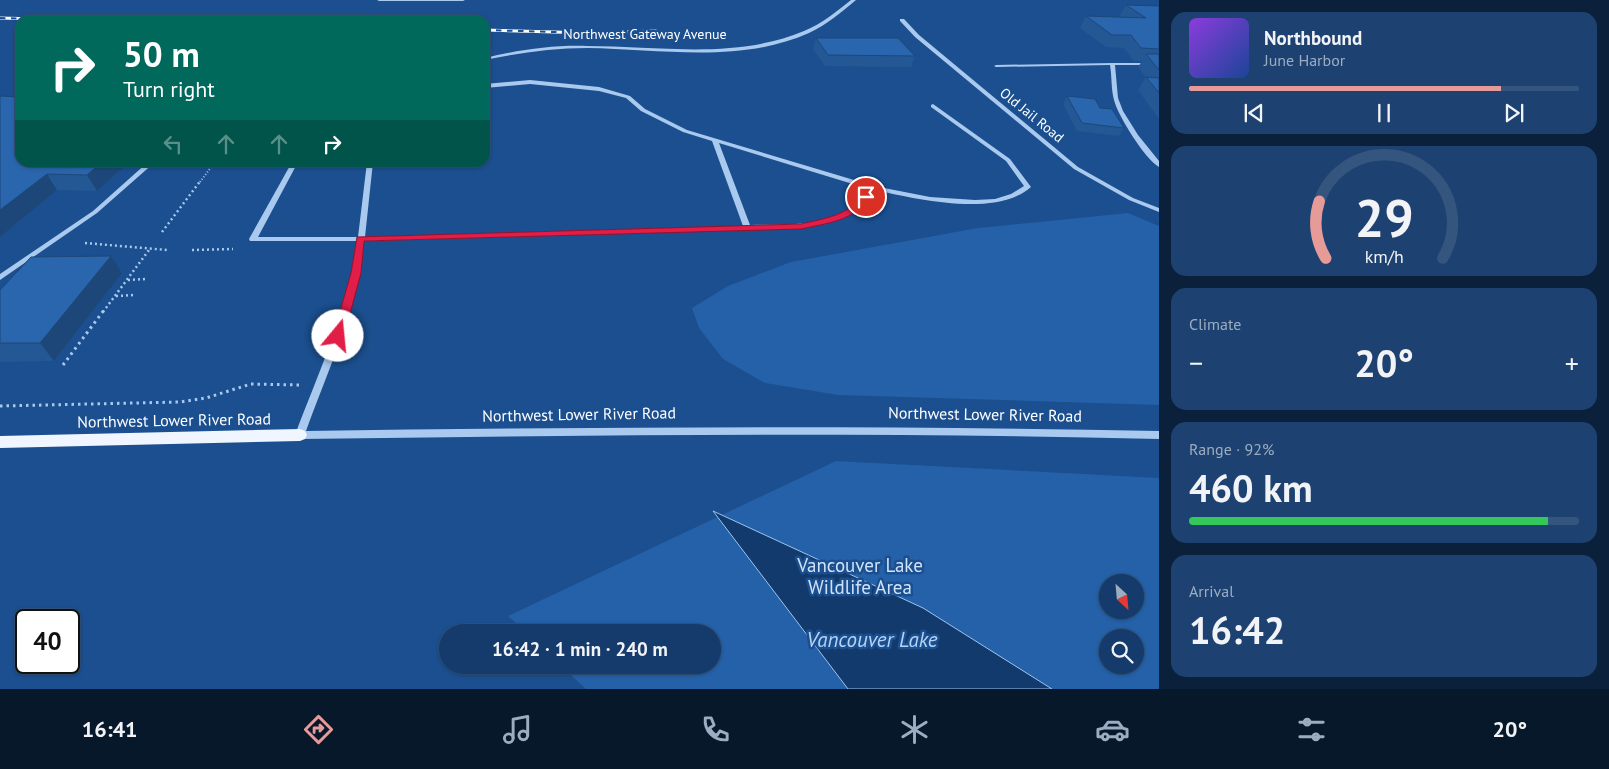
<!DOCTYPE html>
<meta charset="utf-8">
<style>
:root{--surface:#143b6b;--page:#1d4271;--text:#f1f3f6;--muted:#9dadc1;--line:#33557e;--accent:#e69b98}
body{margin:0;font-family:"PT Sans",sans-serif;background:var(--page);color:var(--text);height:100vh;display:flex;flex-direction:column;font-size:19px;white-space:nowrap}
*{box-sizing:border-box;margin:0}
p{font-size:16px;color:var(--muted)}
.icon{flex:none;width:28px;height:28px;fill:none;stroke:currentColor;stroke-width:2;stroke-linecap:round;stroke-linejoin:round}
.map{position:relative;flex:1;overflow:hidden}
.panel{display:flex;flex-direction:column;gap:12px;padding:12px;background:#0b203b;width:450px}
.panel>*{flex:none}
.top-card{position:absolute;left:15px;top:15px;width:475px;height:152px;border-radius:15px;box-shadow:0 1px 4px #0004,0 0 0 1px var(--line);background:#00695c;color:#fff;overflow:hidden}
.needle{width:32px;rotate:154deg}
.tools{position:absolute;left:1099px;top:574px;display:grid;gap:10px}
.tools a{display:grid;place-items:center;width:45px;height:45px;border-radius:50%;background:var(--surface);box-shadow:0 1px 4px #0004,0 0 0 1px var(--line);font-size:25px}
.speed{position:absolute;left:15px;top:609px;display:flex;gap:10px;font-size:25px;font-weight:700;text-align:center}
.speed>*{display:grid;place-content:center;width:65px;height:65px;border-radius:50%;background:var(--surface);box-shadow:0 1px 4px #0004,0 0 0 1px var(--line);line-height:1}
.speed .limit{border:2px solid #111;border-radius:8px;background:#fff;color:#111}
.pin{position:absolute;display:grid;place-items:center;width:42px;height:42px;color:#fff;margin:-21px;border:2px solid #fff;border-radius:50%;box-shadow:0 1px 5px #0007}
.me{position:absolute;width:55px;margin:-28px;rotate:17deg;stroke-linejoin:round;filter:drop-shadow(0 0 4px #0008)}
.turn{display:flex;align-items:center;gap:18px;height:105px;padding:0 25px;font-size:22px}
.turn .icon{width:65px;height:65px;stroke-width:2.5}
.turn b{display:block;font-size:35px;line-height:42px}
.lanes{display:flex;align-items:center;height:48px;padding:0 25px;background:#0003;justify-content:center;gap:25px;direction:ltr}
.lanes .off{opacity:.35}
.big{font-size:38px;font-weight:800;line-height:1.1}
.panel .tile{flex:1;display:flex;flex-direction:column;justify-content:center;gap:8px;min-width:0;padding:0 18px;border-radius:15px;background:var(--page)}
.panel .dial{align-items:center;gap:0}
.dial svg{height:130px;overflow:visible;fill:none;stroke:var(--line);stroke-width:7;stroke-linecap:round;text-anchor:middle}
.dial text{fill:var(--text);stroke:none}
.song{display:flex;align-items:center;gap:15px}
.cover{width:60px;height:60px;border-radius:8px;background:linear-gradient(135deg,hsl(270 70% 55%),hsl(220 70% 35%))}
.played{height:5px;border-radius:2px;background:linear-gradient(90deg,var(--accent) 80%,var(--line) 80%)}
.keys{display:flex;justify-content:space-around;direction:ltr}
.heat{display:flex;justify-content:space-between;align-items:center;font-size:28px;direction:ltr}
.charge{height:8px;border-radius:4px;background:linear-gradient(90deg,#34c759 92%,var(--line) 0)}
.trip{position:absolute;left:439px;top:624px;width:282px;height:50px;border-radius:25px;background:var(--surface);box-shadow:0 1px 4px #0004,0 0 0 1px var(--line);font-weight:800;line-height:50px;text-align:center}
.dock{display:flex;height:80px;justify-content:space-around;align-items:center;background:#08182b;color:var(--muted)}
.dock .icon{width:35px;height:35px}
.dock .selected{color:var(--accent)}
.dock b{font-size:22px;color:var(--text)}
main{display:flex;flex:1;min-height:0}
.map>svg:first-child{display:block}
.green{fill:#2461a8;fill-rule:evenodd}
.water{fill:#123a6d;stroke:#9cc4f0}
.lines{fill:none;stroke-linecap:round;stroke-linejoin:round}
.path-far2{stroke:#a9c9ee;stroke-width:2;stroke-dasharray:1 2;stroke-linecap:butt}
.path-far1{stroke:#a9c9ee;stroke-width:2.5;stroke-dasharray:2 3;stroke-linecap:butt}
.path{stroke:#a9c9ee;stroke-width:3;stroke-dasharray:2.5 4;stroke-linecap:butt}
.minor{fill:#a9c9ee;fill-rule:evenodd}
.major{fill:#f0f6ff;fill-rule:evenodd}
.rail-casing{stroke:#fff;stroke-width:3}
.rail{stroke:#1b4f8f;stroke-width:2;stroke-dasharray:5.5;stroke-linecap:butt}
.wall{fill:#245895}
.shaded-wall{fill:#1d4779}
.building{fill:#2a66ad;stroke:#1d4779}
.route{fill:#e11d48;stroke:#92132f}
.labels{text-anchor:middle;dominant-baseline:central;stroke-width:5;stroke-linejoin:round;paint-order:stroke}
.far-street-label{font-size:14px;fill:#fff;stroke:#1b4f8f}
.street-label{font-size:16px;fill:#fff;stroke:#1b4f8f}
.near-park-label{font-size:19px;fill:#cfe3fa;stroke:#1b4f8f}
.near-water-label{font-size:21px;font-style:italic;fill:#b5d3f5;stroke:#1b4f8f}
</style>
<main>
<div class="map">
<svg width="1159" height="689" viewBox="0 0 1159 689">
<rect width="100%" height="100%" fill="#1b4f8f"/>
<path class="green" d="M 1128,213 L 1159,226 L 1159,405 L 838,395 L 765,383 L 723,359 L 699,328 L 692,308 L 728,286 L 791,262 L 978,228 Z
M 836,461 L 1159,478 L 1159,689 L 586,689 L 560,665 L 712,665 L 712,632 L 526,632 L 508,616 ZM 1108,582 L 1135,582 L 1135,610 L 1108,610 ZM 1108,638 L 1135,638 L 1135,665 L 1108,665 Z"/>
<path class="water" d="M 713,511 L 923,608 L 1052,689 L 848,689 Z"/>
<g class="lines">
<path class="path-far2" d="M 200,182 L 215,162"/>
<path class="path-far1" d="M 162,232 L 201,180
M 85,243 L 167,250
M 192,250 L 233,249
M 128,280 L 146,279
M 116,296 L 135,295
M 103,312 L 149,250"/>
<path class="path" d="M 63,365 L 104,310
M 0,406 L 180,402 L 206,398 L 251,384 L 302,385"/>
<path class="minor" d="M 377,0 L 465,0 L 463,1 L 379,1 Z
M 851,0 L 856,0 C 842,12 826,25 809,33 C 739,64 661,49 587,48 C 553,48 518,53 485,60 L 485,58 C 518,50 552,45 587,46 C 660,46 734,60 804,31 C 822,24 837,11 851,0 Z
M 900,19 L 904,19 L 919,35 L 1078,167 L 1133,198 L 1159,208 L 1159,212 L 1129,200 L 1074,169 L 915,37 L 900,21 Z
M 1112,63 L 1159,63 L 1159,65 L 1115,65 L 1118,98 L 1123,111 L 1138,135 L 1159,161 L 1159,167 C 1145,159 1118,116 1114,100 C 1111,89 1112,77 1110,65 L 996,67 L 994,66 L 996,65 Z
M 530,80 L 599,87 L 630,96 L 645,109 L 687,130 L 874,186 L 930,197 L 975,200 L 995,199 L 1011,194 L 1024,186 L 1006,161 L 931,107 L 931,105 L 933,104 L 1010,159 L 1031,187 C 996,218 916,199 875,190 C 852,220 836,221 801,228 L 364,241 C 357,308 329,368 306,431 C 591,427 875,425 1159,431 L 1159,439 C 873,432 586,435 300,439 L 296,438 L 295,435 C 319,371 348,310 357,241 L 250,241 L 249,239 L 292,162 L 298,162 L 258,237 L 358,237 L 367,162 L 373,162 L 365,237 L 743,226 L 712,141 L 683,132 L 641,111 L 626,98 L 599,91 L 530,84 L 485,88 L 485,84 ZM 719,143 L 869,189 C 862,197 856,205 847,211 C 820,227 780,224 750,225 Z
M 148,162 L 155,162 L 97,213 L 0,280 L 0,274 L 93,211 Z"/>
<path class="major" d="M 300,429 L 305,431 L 307,435 L 305,439 L 300,441 L 0,448 L 0,436 Z"/>
<defs>
<path id="rail" d="M 0,18 L 78,20
M 485,30 L 590,33 L 656,31"/>
</defs>
<use href="#rail" class="rail-casing"/>
<use href="#rail" class="rail"/>
</g>
<path class="wall" d="M 1126,5 L 1159,6 L 1159,119 L 1138,90 L 1146,77 L 1138,67 L 1142,61 L 1134,61 L 1124,48 L 1106,47 L 1080,28 L 1086,16 L 1120,17 L 1119,17 Z
M 816,38 L 915,56 L 911,67 L 825,66 L 813,49 Z
M 0,96 L 20,162 L 129,162 L 97,191 L 57,190 L 0,237 Z
M 1067,96 L 1100,108 L 1124,128 L 1119,136 L 1077,131 L 1063,104 Z
M 111,256 L 122,273 L 54,361 L 0,362 L 0,290 Z"/>
<path class="shaded-wall" d="M 102,162 L 129,162 L 97,191 L 87,175 Z
M 47,174 L 57,190 L 0,237 L 0,210 Z
M 111,256 L 122,273 L 54,361 L 40,343 Z"/>
<path class="building" d="M 1126,5 L 1159,6 L 1159,49 L 1141,48 L 1131,35 L 1112,35 L 1086,16 L 1146,18 Z
M 816,38 L 898,38 L 915,56 L 828,55 Z
M 1146,54 L 1159,54 L 1159,70 Z
M 1146,77 L 1159,78 L 1159,93 Z
M 0,96 L 20,97 L 20,162 L 102,162 L 87,175 L 47,174 L 0,210 Z
M 1067,96 L 1095,99 L 1100,108 L 1112,109 L 1124,128 L 1082,123 Z
M 111,256 L 40,343 L 0,343 L 0,290 L 31,257 Z"/>
<path class="route" d="M 863,195 L 871,197 C 854,221 828,223 801,229 L 364,241 L 361,273 L 344,336 L 338,340 L 333,336 L 351,273 L 357,237 L 801,224 C 825,218 848,216 863,195 Z"/>
<g class="labels">
<g class="far-street-label">
<text x="645" y="34">Northwest Gateway Avenue</text>
<text transform="translate(1032 115) rotate(39)">Old Jail Road</text>
</g>
<g class="street-label">
<text transform="translate(579 414) rotate(-1)">Northwest Lower River Road</text>
<text transform="translate(985 414) rotate(1)">Northwest Lower River Road</text>
<text transform="translate(174 420) rotate(-1)">Northwest Lower River Road</text>
</g>
<g class="near-park-label">
<text x="860" y="565">Vancouver Lake<tspan x="860" dy="22">Wildlife Area</tspan></text>
</g>
<g class="near-water-label">
<text x="872" y="639">Vancouver Lake</text>
</g>
</g>
</svg>
<div class="tools">
<a><svg class="needle" viewBox="-14 -14 28 28"><path d="M0-13l5 13h-10z" fill="#e53935"/><path d="M0 13l5-13h-10z" fill="#9dadc1"/></svg></a>
<a><svg class="icon" aria-label="search" viewBox="0 0 24 24"><circle cx="10" cy="10" r="6"/><path d="M15 15l6 6"/></svg></a>
</div>
<div class="speed"><div class="limit">40</div></div>
<div class="pin" style="left:866px;top:197px;background:#d93025"><svg class="icon" aria-label="arrive" viewBox="0 0 24 24"><path d="M6 21V4h12l-3 4 3 4H6"/></svg></div>
<svg class="me" style="left:338px;top:336px" viewBox="-20 -20 40 40"><circle r="19" fill="#fff"/><path d="M0-13L10 11 0 6-10 11z" fill="#e11d48"/></svg>
<div class="trip">16:42 · 1 min · 240 m</div>
<div class="top-card">
<div class="turn"><svg class="icon" aria-label="right" viewBox="0 0 24 24"><path d="M7 20v-9h11M14 6l5 5-5 5"/></svg><div><b>50 m</b>Turn right</div></div>
<div class="lanes"><svg class="icon off" aria-label="left" viewBox="0 0 24 24"><path d="M17 20v-9H6M10 6l-5 5 5 5"/></svg><svg class="icon off" aria-label="ahead" viewBox="0 0 24 24"><path d="M12 20V5M6 11l6-6 6 6"/></svg><svg class="icon off" aria-label="ahead" viewBox="0 0 24 24"><path d="M12 20V5M6 11l6-6 6 6"/></svg><svg class="icon" aria-label="right" viewBox="0 0 24 24"><path d="M7 20v-9h11M14 6l5 5-5 5"/></svg></div>
</div>
</div>
<section class="panel">
<div class="tile">
<div class="song"><i class="cover"></i><div><b>Northbound</b><p>June Harbor</p></div></div>
<div class="played"></div>
<div class="keys"><svg class="icon" aria-label="previous" viewBox="0 0 24 24"><path d="M18 5L8 12l10 7zM5 5v14"/></svg><svg class="icon" aria-label="pause" viewBox="0 0 24 24"><path d="M8 5v14M16 5v14"/></svg><svg class="icon" aria-label="next" viewBox="0 0 24 24"><path d="M6 5l10 7-10 7zM19 5v14"/></svg></div>
</div>
<div class="tile dial"><svg viewBox="0 0 100 80">
<path d="M14 69A42 42 0 1 1 86 69"/>
<path d="M14 69A42 42 0 0 1 10 34" stroke="#e69b98"/>
<text x="50" y="56" font-size="32" font-weight="700">29</text>
<text x="50" y="72" font-size="11">km/h</text>
</svg></div>
<div class="tile"><p>Climate</p>
<div class="heat"><a>−</a><b class="big">20°</b><a>+</a></div>
</div>
<div class="tile"><p>Range · 92%</p><b class="big">460 km</b><div class="charge"></div></div>
<div class="tile"><p>Arrival</p><b class="big">16:42</b></div>
</section>
</main>
<nav class="dock">
<b>16:41</b>
<svg class="icon selected" aria-label="directions" viewBox="0 0 24 24"><path d="M12 3l9 9-9 9-9-9zM9 14v-3h6M13 9l2 2-2 2"/></svg>
<svg class="icon" aria-label="music" viewBox="0 0 24 24"><path d="M9 18V5l10-2v13"/><circle cx="6" cy="18" r="3"/><circle cx="16" cy="16" r="3"/></svg>
<svg class="icon" aria-label="phone" viewBox="0 0 24 24"><path d="M5 4h4l2 5-3 2q2 4 5 5l2-3 5 2v4C11 20 4 13 5 4z"/></svg>
<svg class="icon" aria-label="climate" viewBox="0 0 24 24"><path d="M12 3v18M4 7l16 10M4 17L20 7"/></svg>
<svg class="icon" aria-label="car" viewBox="0 0 24 24"><path d="M5 17H2v-5l4-1 3-4h7l3 4 3 1v5h-3M9 17h6M6 11h13"/><circle cx="7" cy="17" r="2"/><circle cx="17" cy="17" r="2"/></svg>
<svg class="icon" aria-label="filters" viewBox="0 0 24 24"><path d="M4 7h16M4 17h16"/><circle cx="9" cy="7" r="2"/><circle cx="15" cy="17" r="2"/></svg>
<b>20°</b>
</nav>
